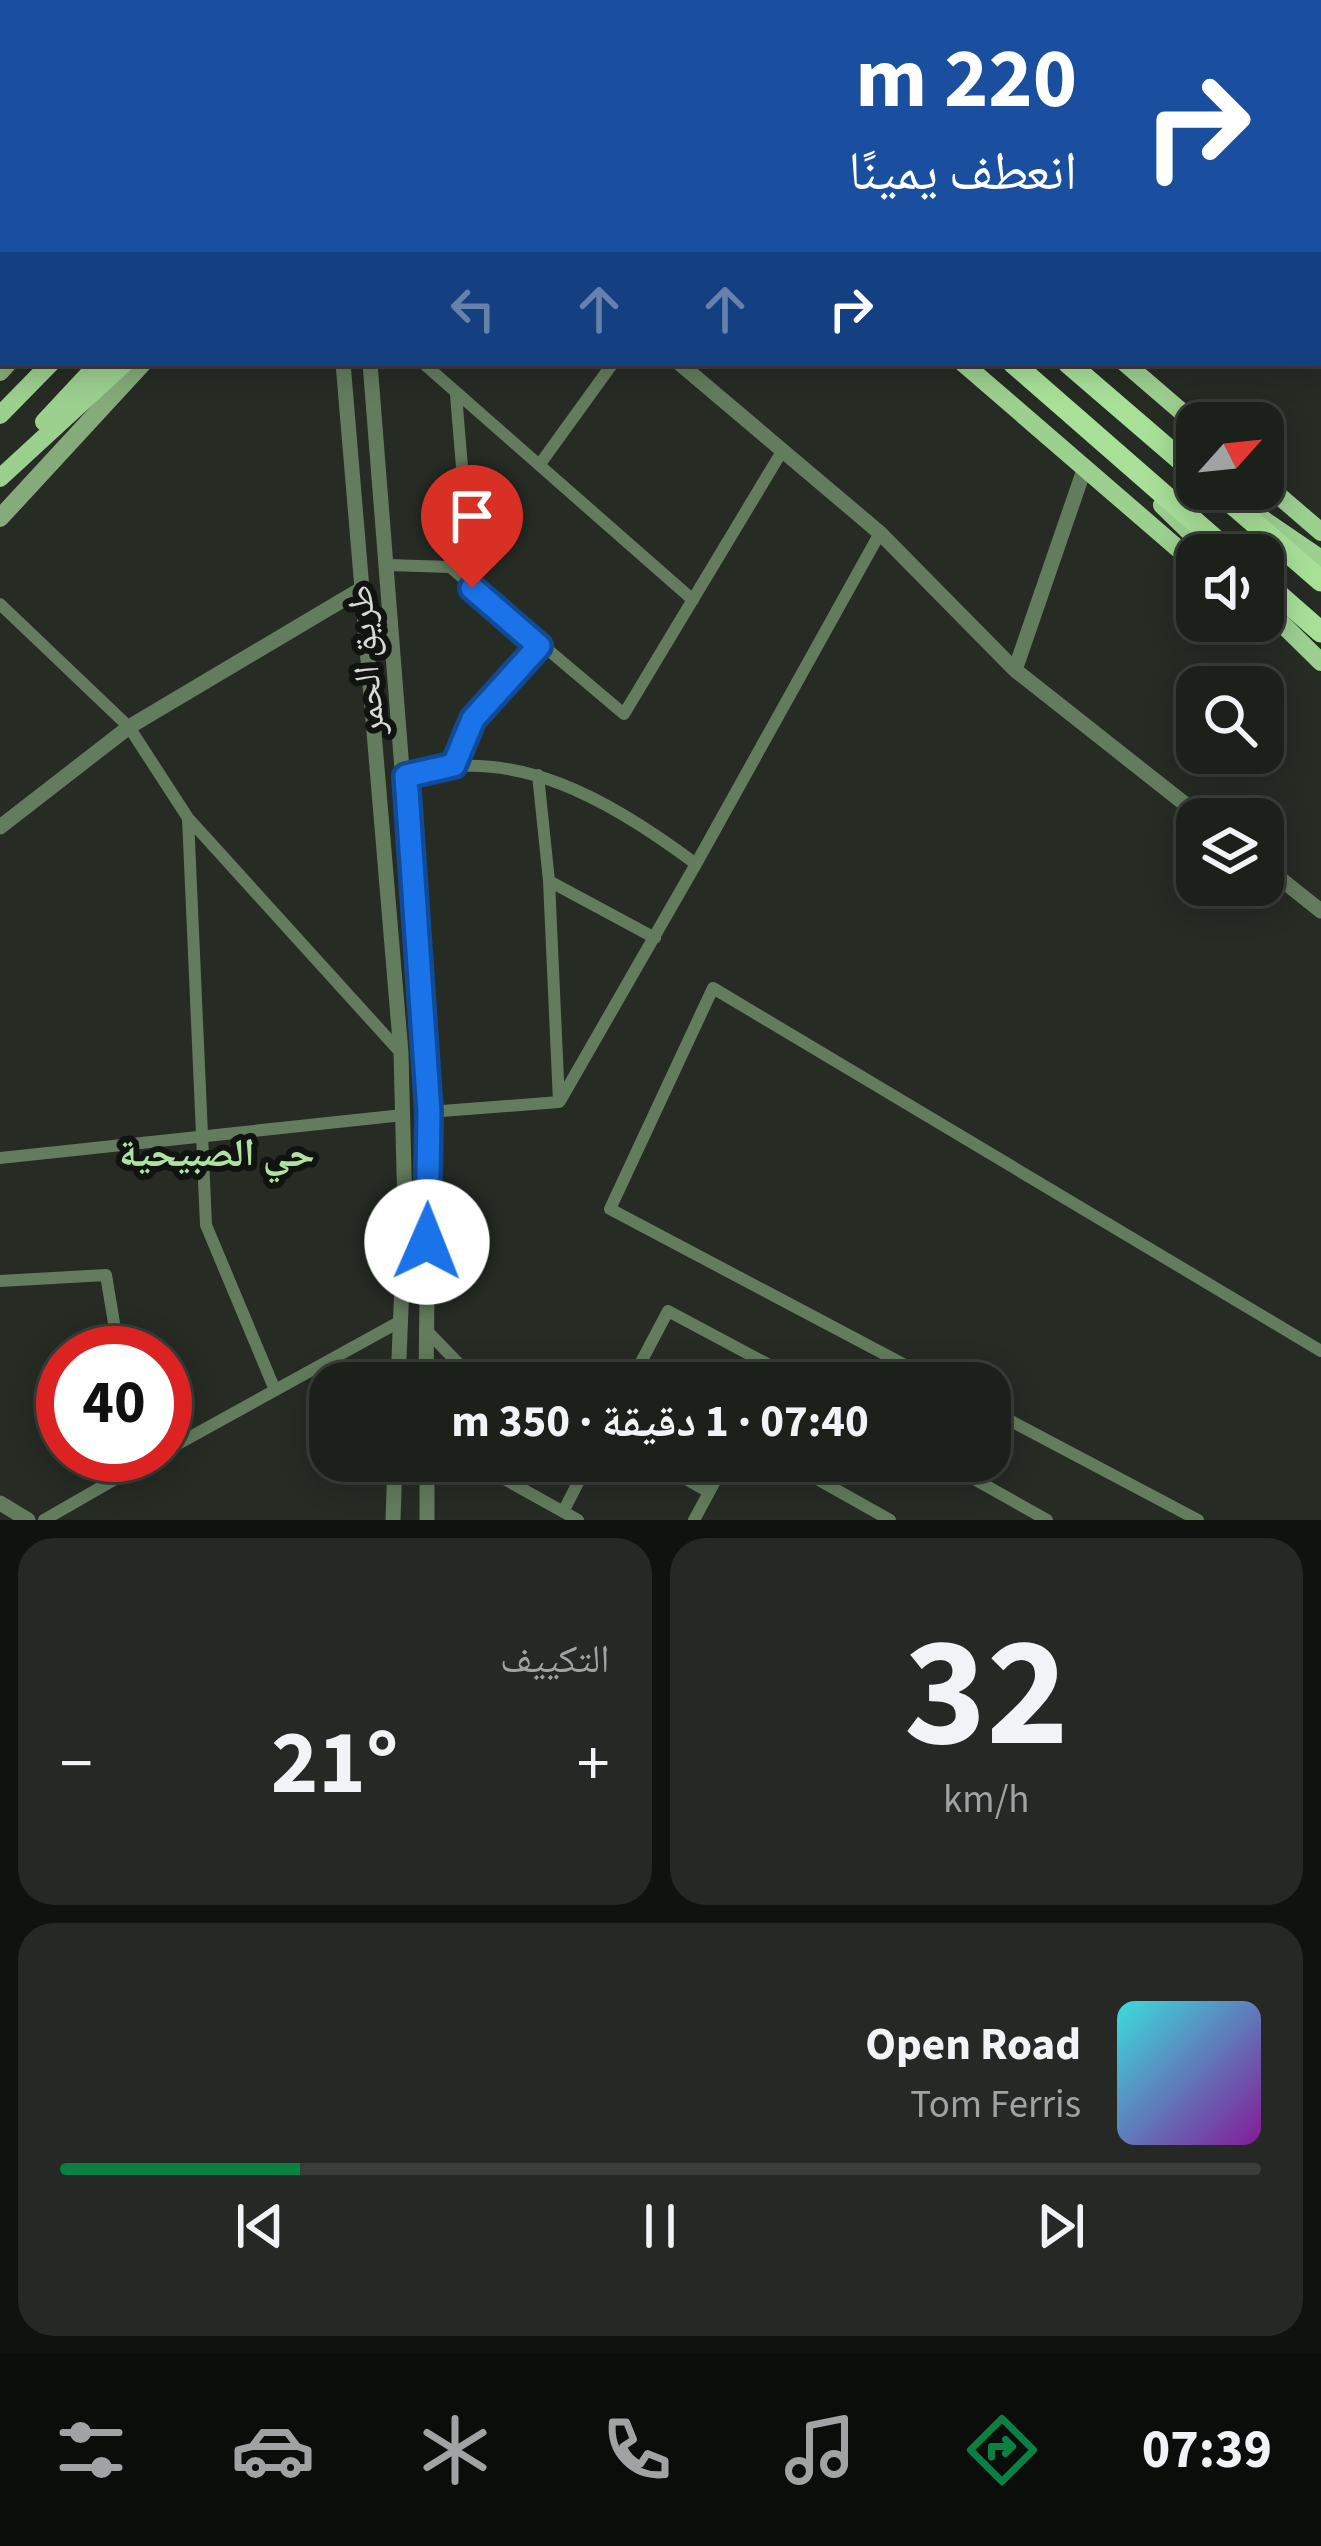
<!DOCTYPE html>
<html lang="ar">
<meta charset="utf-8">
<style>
:root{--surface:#1c201b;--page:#252824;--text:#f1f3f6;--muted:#a0a3a3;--line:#3a3e3a;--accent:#0b8043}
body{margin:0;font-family:"Source Sans 3","Noto Naskh Arabic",sans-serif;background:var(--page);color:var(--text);direction:rtl;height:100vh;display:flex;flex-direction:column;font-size:45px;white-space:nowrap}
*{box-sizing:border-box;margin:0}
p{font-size:39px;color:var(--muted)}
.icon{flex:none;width:66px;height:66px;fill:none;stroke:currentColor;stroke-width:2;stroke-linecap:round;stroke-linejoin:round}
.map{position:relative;height:1520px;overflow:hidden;direction:ltr}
.drawer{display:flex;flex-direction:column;gap:18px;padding:18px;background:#0f120f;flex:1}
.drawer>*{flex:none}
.top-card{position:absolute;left:0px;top:0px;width:1323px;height:366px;box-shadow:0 6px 30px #0003,0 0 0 3px var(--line);direction:rtl;background:#1a4fa0;color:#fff;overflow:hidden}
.needle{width:78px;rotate:63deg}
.tools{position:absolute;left:1176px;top:402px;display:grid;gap:24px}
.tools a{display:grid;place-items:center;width:108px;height:108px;border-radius:24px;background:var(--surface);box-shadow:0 6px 30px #0003,0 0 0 3px var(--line);font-size:60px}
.speed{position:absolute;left:36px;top:1326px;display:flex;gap:24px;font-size:60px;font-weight:700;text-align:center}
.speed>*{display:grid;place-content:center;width:156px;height:156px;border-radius:50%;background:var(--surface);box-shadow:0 6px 30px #0003,0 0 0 3px var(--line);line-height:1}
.speed .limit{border:18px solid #d22;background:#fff;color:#111}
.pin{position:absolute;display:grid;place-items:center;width:102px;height:102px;color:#fff;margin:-123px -51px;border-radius:50% 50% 50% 0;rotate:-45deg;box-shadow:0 0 12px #0007}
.pin .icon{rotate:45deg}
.me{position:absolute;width:132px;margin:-66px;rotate:1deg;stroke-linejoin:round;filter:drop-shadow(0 0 9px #0008)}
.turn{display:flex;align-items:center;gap:42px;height:252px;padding:0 48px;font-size:54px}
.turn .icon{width:156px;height:156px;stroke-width:2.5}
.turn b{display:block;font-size:84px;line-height:102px}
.lanes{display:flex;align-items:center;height:114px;padding:0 48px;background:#0003;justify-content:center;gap:60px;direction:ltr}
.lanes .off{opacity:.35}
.big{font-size:90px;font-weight:700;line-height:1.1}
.drawer .card{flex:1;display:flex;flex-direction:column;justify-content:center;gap:18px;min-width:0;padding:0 42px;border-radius:36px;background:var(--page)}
.drawer .dial{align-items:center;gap:0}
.dial b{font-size:156px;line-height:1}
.song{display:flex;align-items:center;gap:36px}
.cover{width:144px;height:144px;border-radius:18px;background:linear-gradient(135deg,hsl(180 70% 55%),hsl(290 70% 35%))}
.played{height:12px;border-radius:6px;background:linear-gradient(90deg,var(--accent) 20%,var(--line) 20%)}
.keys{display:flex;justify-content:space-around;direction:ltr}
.heat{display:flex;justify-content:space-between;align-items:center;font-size:66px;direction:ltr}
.drawer .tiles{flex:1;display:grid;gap:18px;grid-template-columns:1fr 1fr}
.card:last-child{grid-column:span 2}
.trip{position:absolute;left:309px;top:1362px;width:702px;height:120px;border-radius:36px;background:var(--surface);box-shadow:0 6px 30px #0003,0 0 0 3px var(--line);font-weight:700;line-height:120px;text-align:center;direction:rtl}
.tab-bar{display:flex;height:192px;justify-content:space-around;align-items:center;background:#0b0d0b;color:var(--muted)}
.tab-bar .icon{width:84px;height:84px}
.tab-bar .active{color:var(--accent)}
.tab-bar b{font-size:54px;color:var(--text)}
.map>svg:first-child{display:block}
.water{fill:#042100}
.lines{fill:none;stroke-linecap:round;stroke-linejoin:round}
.minor{stroke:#637c5d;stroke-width:12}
.tertiary{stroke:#637c5d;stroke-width:15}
.secondary{stroke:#84ab79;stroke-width:18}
.primary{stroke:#9cd08f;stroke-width:18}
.trunk{stroke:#a8e098;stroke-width:21}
.route-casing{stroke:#114b97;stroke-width:30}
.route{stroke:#1a73e8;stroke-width:21}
.labels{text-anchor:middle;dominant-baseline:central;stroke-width:12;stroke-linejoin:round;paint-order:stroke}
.street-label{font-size:36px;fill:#d6d9d5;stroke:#101310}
.neighbourhood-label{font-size:39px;font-weight:bold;fill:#afe1a2;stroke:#101310}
</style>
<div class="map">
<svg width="1321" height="1520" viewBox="0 0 1321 1520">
<rect width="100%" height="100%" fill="#262b24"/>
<path class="water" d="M 0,0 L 90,0 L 3,3 L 0,99 Z
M 98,0 L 306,0 L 102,3 Z"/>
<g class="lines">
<path class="minor" d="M 1040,0 L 1048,3
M 1093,3 L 1094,0
M 423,363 L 693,600
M 456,395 L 472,587
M 540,464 L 613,363
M 388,565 L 450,567 L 624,714 L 781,453
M 0,604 L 129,727 L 188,818 L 401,1053
M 454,765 L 473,719 L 539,646
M 406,776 C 513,741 613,802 696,864 L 880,533
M 188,818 L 206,1225 L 275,1390
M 549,881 L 655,938
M 560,1101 L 696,864
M 429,1112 L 559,1102 L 549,881 L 538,775
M 0,1158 L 403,1115
M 0,1281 L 106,1275 L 119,1353
M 425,1329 L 458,1363 L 458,1383
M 630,1383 L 668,1311 L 803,1383
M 939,1383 L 610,1209 L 713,988 L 1321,1351
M 990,1410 L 1198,1520
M 165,1451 L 399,1322
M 472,1461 L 578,1520
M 654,1461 L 709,1492
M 785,1461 L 890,1520
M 942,1461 L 1047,1520
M 563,1512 L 589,1461
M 44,1520 L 157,1455
M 694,1520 L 726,1461"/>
<path class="tertiary" d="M 1249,3 L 1253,0
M 1313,3 L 1318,0
M 343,363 L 401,1053 L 405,1211 L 398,1383
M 370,363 L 429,1112 L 426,1383
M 679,363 L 880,533 L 1015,670
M 1085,467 L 1015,670 L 1204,819
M 0,827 L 129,727 L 363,588
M 1263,865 L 1321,911
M 427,1461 L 427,1520
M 0,1503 L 28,1520
M 393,1520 L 395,1461"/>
<path class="secondary" d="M 379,3 L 382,0
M 507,3 L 509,0
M 0,372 L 8,363
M 0,518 L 143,363"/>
<path class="primary" d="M 540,0 L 543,3
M 566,0 L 567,3
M 694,0 L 697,3
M 427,3 L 430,0
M 469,3 L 472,0
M 963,363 L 1197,565
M 1125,363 L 1197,425
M 0,415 L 51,363
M 44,422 L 99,363
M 0,478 L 125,363
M 1263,482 L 1321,532
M 1162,505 L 1213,555
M 1261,518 L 1321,559
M 1263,605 L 1321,662"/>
<path class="trunk" d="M 590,0 L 594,3
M 644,0 L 648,3
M 1013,363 L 1233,555
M 1068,363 L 1197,474
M 1215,489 L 1321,581
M 1263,581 L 1321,632"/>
</g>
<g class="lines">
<defs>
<path id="route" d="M 427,1242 L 429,1112 L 406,776 L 454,765 L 473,719 L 539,646 L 472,588"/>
</defs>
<use href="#route" class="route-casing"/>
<use href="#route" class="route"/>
</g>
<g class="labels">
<g class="street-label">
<text transform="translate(366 660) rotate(-95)">طريق الحمر</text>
</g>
<g class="neighbourhood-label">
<text x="217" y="1154">حي الصبيحية</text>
</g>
</g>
</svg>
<div class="tools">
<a><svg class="needle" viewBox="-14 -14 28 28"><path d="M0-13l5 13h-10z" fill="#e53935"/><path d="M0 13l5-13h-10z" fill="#a0a3a3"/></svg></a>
<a><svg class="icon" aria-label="sound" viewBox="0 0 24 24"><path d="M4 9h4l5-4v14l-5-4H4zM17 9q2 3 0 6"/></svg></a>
<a><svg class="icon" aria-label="search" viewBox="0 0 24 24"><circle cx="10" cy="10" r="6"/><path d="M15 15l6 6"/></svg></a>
<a><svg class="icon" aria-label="layers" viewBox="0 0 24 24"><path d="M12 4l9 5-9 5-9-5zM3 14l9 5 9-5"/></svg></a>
</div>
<div class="speed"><div class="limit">40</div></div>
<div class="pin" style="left:472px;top:588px;background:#d93025"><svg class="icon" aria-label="arrive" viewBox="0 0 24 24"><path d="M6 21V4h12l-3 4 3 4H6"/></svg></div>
<svg class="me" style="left:427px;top:1242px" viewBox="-20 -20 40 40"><circle r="19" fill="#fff"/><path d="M0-13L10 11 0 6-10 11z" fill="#1a73e8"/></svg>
<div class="trip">07:40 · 1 دقيقة · 350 m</div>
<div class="top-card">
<div class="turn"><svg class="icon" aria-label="right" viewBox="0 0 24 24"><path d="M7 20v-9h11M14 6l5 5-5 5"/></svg><div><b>220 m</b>انعطف يمينًا</div></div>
<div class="lanes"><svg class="icon off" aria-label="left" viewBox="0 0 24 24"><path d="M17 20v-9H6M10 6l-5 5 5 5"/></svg><svg class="icon off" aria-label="ahead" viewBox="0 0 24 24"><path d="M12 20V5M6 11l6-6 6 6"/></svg><svg class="icon off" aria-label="ahead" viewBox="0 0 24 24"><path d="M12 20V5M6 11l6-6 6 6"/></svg><svg class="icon" aria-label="right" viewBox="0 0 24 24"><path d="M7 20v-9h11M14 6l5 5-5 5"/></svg></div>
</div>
</div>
<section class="drawer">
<div class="tiles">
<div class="card dial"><b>32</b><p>km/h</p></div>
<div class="card"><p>التكييف</p>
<div class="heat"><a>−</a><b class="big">21°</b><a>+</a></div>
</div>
<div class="card">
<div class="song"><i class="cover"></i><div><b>Open Road</b><p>Tom Ferris</p></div></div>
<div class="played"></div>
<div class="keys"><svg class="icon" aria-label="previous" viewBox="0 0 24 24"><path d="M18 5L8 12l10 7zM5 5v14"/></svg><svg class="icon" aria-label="pause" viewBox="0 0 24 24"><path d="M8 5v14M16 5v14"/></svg><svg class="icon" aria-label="next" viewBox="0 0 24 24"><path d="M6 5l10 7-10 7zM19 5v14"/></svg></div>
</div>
</div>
</section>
<nav class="tab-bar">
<b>07:39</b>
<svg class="icon active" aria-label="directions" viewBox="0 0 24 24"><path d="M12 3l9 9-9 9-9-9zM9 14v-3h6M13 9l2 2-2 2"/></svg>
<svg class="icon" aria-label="music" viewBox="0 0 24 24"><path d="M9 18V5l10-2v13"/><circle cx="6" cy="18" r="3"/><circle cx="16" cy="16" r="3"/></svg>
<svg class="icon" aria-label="phone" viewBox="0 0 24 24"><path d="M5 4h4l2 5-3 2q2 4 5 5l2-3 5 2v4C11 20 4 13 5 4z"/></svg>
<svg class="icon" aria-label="climate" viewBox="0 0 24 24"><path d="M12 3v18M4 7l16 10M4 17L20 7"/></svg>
<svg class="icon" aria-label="car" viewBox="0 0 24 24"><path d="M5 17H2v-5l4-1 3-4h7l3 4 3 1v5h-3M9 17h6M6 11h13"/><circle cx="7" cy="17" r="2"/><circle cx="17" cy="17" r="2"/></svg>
<svg class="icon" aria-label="filters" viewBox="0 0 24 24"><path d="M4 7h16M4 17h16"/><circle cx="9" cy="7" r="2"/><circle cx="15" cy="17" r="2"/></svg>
</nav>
